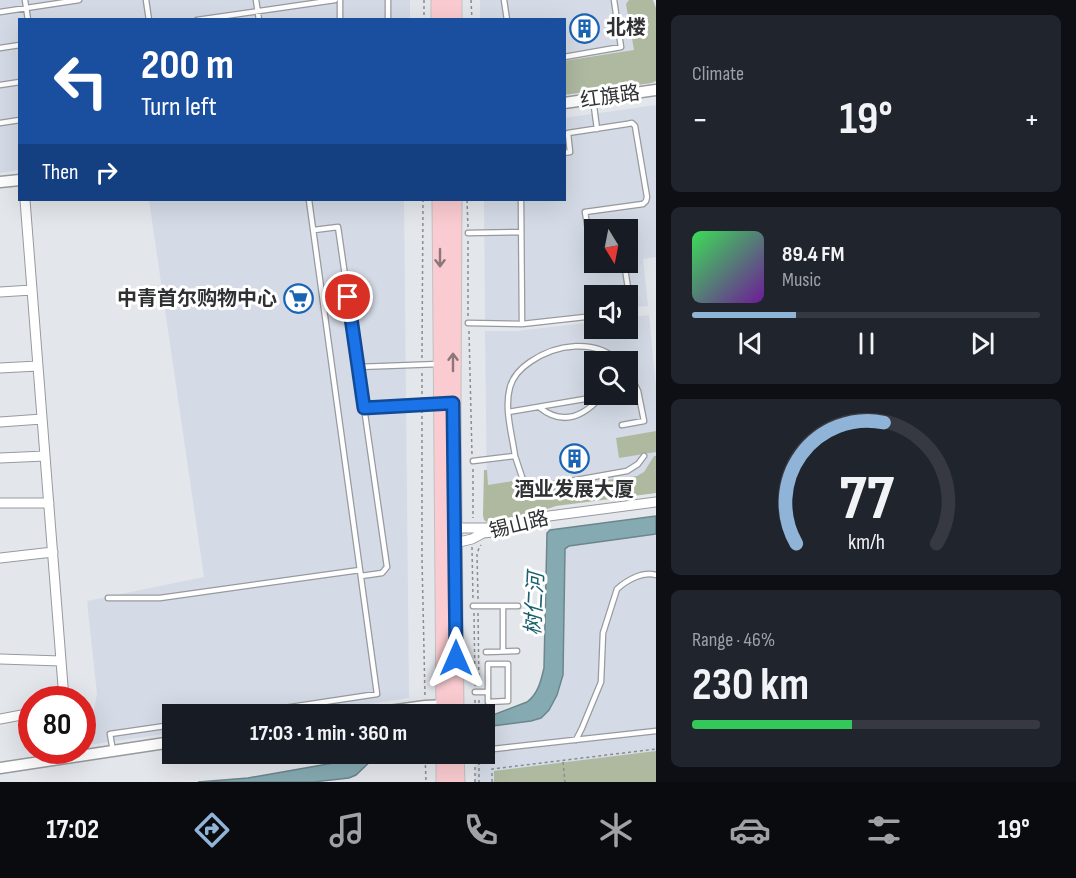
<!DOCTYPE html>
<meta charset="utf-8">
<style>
:root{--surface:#171b24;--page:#20242c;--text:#f1f3f6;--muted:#9ea1a6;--line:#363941;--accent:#90b3d8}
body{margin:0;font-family:"Sofia Sans Condensed","Noto Sans SC",sans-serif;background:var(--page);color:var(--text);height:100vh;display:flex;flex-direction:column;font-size:22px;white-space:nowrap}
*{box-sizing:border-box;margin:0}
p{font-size:20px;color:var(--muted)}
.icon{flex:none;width:33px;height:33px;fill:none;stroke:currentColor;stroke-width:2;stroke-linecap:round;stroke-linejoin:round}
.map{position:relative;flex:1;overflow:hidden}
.drawer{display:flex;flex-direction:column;gap:15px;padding:15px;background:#0d0f14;width:420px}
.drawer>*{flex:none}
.hud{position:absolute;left:18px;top:18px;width:548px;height:183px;border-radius:0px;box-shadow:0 6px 24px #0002;background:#1a4fa0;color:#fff;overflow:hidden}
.needle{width:39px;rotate:170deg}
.controls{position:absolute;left:584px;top:219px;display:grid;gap:12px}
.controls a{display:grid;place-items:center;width:54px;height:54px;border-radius:0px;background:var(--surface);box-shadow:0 6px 24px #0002;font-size:30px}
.speed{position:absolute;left:18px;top:686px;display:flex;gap:12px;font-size:30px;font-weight:700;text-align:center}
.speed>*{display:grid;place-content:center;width:78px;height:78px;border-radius:50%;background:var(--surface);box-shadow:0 6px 24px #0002;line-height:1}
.speed .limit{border:9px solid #d22;background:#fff;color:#111}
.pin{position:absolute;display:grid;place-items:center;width:51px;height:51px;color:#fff;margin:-26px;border:3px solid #fff;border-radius:50%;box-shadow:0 2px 6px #0007}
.me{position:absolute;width:66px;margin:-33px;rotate:0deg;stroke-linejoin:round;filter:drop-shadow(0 0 4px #0008)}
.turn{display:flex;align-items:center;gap:21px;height:126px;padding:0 24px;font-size:27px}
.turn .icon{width:78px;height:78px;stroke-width:2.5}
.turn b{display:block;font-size:42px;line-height:51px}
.then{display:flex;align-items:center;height:57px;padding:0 24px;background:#0003;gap:12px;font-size:22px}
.big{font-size:45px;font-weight:700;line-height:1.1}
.drawer .widget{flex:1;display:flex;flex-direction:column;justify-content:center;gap:9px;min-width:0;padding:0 21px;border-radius:9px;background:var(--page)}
.drawer .dial{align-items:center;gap:0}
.dial svg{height:156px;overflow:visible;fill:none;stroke:var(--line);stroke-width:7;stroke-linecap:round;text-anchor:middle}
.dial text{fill:var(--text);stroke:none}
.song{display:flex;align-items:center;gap:18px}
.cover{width:72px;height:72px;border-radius:9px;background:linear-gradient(135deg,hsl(130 70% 55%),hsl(280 70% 35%))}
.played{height:6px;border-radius:3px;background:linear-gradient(90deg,var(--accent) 30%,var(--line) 30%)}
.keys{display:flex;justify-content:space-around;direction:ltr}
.heat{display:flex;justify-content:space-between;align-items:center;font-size:33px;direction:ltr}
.charge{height:9px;border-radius:4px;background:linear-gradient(90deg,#34c759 46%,var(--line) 0)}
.trip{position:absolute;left:162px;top:704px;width:333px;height:60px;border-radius:0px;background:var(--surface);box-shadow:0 6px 24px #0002;font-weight:700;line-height:60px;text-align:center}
.tabs{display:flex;height:96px;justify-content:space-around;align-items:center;background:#090b0e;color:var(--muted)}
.tabs .icon{width:42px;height:42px}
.tabs .current{color:var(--accent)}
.tabs b{font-size:27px;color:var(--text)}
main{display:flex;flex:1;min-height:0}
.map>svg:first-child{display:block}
.built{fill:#d4dbe6;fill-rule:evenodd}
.green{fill:#aeb9a0}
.water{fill:#86aab2;stroke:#6c868c;stroke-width:1.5}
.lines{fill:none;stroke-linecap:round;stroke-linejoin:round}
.service-casing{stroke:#979a9e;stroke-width:7}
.minor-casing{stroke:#979a9e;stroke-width:11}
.tertiary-casing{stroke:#979a9e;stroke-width:13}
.trunk-casing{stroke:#c1c1c2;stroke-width:17}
.path{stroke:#8a8c90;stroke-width:1.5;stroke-dasharray:3 3;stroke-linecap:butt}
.service{stroke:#fff;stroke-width:4.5}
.minor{stroke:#fff;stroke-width:9}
.tertiary{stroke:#fff;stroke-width:10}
.trunk{stroke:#facbd0;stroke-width:15}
.oneway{stroke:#8b767a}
.route-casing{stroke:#114b97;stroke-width:15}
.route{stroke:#1a73e8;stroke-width:10}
.labels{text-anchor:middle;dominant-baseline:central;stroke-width:6;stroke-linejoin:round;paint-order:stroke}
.poi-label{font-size:20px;font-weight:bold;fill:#303133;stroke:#fff;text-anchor:start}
.street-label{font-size:20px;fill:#303133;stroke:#fff}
.water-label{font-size:21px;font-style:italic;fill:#1a616e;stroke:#fff}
</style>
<main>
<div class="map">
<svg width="656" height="782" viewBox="0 0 656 782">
<rect width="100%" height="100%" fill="#e3e6eb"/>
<path class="built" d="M 0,0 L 410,0 L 410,19 L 20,20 L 19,170 L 0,173 Z
M 480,0 L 653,0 L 656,8 L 656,81 L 652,83 L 564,95 L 564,20 L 480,20 Z
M 656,105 L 656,257 L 643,259 L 648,306 L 627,308 L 627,296 L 594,296 L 594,312 L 526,320 L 485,320 L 484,200 L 564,200 L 564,118 ZM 594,230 L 627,230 L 627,262 L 594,262 Z
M 149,200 L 404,200 L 409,698 L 301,714 L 172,714 L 172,733 L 87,745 L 97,694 L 87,601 L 204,577 Z
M 649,315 L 656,387 L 656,477 L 487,499 L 485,331 L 517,331 L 594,322 L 594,328 L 627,328 L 627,318 ZM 594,362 L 627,362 L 627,394 L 594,394 Z
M 656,534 L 656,782 L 476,782 L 475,753 L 484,753 L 485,727 L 531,721 L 541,718 L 565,549 L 569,546 Z"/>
<path class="green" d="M 629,0 L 653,0 L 656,8 L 656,81 L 652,83 L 564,95 L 564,61 L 634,50 L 626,4 Z
M 656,431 L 656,452 L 619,458 L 616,438 Z
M 654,456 L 656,456 L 656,493 L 556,506 L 516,520 L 491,525 L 484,520 L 483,515 L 484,470 L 487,470 L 488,485 L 519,480 C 522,487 526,490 535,490 L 637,476 L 644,472 Z
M 656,751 L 656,782 L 494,782 L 494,771 Z"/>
<path class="water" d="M 656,516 L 656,534 L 569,546 L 565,549 L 563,675 L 557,695 L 549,710 L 541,718 L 531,721 L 485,727 L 485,718 L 527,702 C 538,694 541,681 544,668 L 547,533 L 550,530 Z
M 351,753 L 379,753 L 356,775 L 349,778 L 313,782 L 198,782 L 248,778 L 339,762 Z"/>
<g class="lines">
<defs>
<path id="service" d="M 25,0 L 28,20
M 146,0 L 149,20
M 256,0 L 259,20
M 340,0 L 340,20
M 504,0 L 507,20
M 0,12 L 79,0
M 197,20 L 335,0
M 388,20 L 388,0
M 0,48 L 20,45
M 564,57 L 621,47 L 614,0
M 0,85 L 20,82
M 593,99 L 597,129
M 0,123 L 20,120
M 564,153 L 570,152 L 568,133 L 627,124 L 632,123 L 635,126 L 647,197 L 646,201 L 643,204 L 585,212 L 592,254 L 594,254
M 521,200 L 522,324
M 314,230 L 338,227 L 387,567 L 382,573 L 361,576
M 468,233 L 521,232
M 624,262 L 631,308 L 630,312 L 627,312
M 468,323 L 522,324 L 594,316
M 358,367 L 439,364
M 627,369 L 638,391 L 627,392
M 539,407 C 562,426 583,417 601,397
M 364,408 L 439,404
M 508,412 L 614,394
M 622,425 L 644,421 L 638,391
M 515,456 L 522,477 L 526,484 L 537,487 L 627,471 L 638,464 L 644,456
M 473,461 L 515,456 C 512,434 504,409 510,387 C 513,377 521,368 530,362 C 556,344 595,338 620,362
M 108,598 L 160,598 L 360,570
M 473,606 L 518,606
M 503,606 L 503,651
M 486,652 L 517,651
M 475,692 L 488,692 L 488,702 L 508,701 L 508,664 L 488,664 L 488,692
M 245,714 L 377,694 L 309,200
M 576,740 L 582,728 L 601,682 L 603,633 L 617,589 C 627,580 643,571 656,575
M 484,750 L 656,731
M 113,751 L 110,734 L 172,725"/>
<path id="minor" d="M 25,200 L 64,699
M 0,292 L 32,290
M 0,368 L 38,366
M 0,422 L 42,419
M 0,458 L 45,456
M 0,503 L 49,503
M 455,528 L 489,528
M 455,543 L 472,539 L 483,533 L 504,531 L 520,528 L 549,516 L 656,502
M 0,558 L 53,552
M 0,659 L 61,661
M 0,719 L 32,713"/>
<path id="tertiary" d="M 564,103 L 656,90
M 0,182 L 20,180
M 368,714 L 425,706 L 448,705
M 0,768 L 172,742"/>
<path id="trunk" d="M 439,0 L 439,20
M 454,20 L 454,0
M 440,200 L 444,714
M 454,200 L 453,403 L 456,714
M 444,753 L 444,782
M 456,753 L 457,782"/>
</defs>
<use href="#service" class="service-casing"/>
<use href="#minor" class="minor-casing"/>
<use href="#tertiary" class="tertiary-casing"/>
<use href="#trunk" class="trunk-casing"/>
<path class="path" d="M 424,0 L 424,20
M 471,0 L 472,20
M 467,200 L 468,227
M 468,241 L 468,317
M 469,331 L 472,455
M 422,358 L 423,200
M 422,400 L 422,371
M 422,410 L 422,559 L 425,697
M 473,469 L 473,518
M 472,547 L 473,599
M 478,599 L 477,554 L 479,548 L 481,545
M 474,613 L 475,686
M 478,613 L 479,686
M 475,700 L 475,714
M 479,700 L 479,714
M 425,753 L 426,782
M 479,756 L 479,782
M 563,762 L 565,782
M 475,782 L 475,753
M 492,782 L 492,769 L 656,749"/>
<use href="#service" class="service"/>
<use href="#minor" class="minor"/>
<use href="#tertiary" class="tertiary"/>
<use href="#trunk" class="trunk"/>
</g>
<defs><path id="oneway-shaft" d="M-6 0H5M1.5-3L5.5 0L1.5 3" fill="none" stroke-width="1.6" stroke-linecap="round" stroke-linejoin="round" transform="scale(1.5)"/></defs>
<g class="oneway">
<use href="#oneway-shaft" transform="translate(440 258) rotate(90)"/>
<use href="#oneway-shaft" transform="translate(453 362) rotate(-90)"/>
</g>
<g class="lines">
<defs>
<path id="route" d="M 348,297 L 364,408 L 453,403 L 456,658"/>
</defs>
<use href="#route" class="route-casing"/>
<use href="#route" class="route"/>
</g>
<defs>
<symbol id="building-ring" viewBox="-11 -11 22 22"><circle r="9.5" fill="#fff" stroke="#1a64b4" stroke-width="1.5"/><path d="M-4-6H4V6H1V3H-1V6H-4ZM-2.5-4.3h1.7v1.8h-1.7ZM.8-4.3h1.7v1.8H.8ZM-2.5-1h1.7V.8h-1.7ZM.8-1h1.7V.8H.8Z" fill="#1a64b4"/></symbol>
<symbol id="supermarket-ring" viewBox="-11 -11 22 22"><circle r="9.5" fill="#fff" stroke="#1a64b4" stroke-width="1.5"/><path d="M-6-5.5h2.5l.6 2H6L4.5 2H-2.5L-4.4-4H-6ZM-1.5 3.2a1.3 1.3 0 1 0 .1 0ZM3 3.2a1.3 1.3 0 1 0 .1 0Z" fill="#1a64b4"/></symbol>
</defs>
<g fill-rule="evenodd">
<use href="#building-ring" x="568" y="12" width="33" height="33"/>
<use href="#supermarket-ring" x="282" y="282" width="33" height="33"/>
<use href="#building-ring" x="558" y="442" width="33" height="33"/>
</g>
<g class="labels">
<g class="poi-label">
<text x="606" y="28">北楼</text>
<text x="277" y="299" text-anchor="end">中青首尔购物中心</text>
<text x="574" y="490" text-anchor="middle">酒业发展大厦</text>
</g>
<g class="street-label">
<text transform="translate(610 97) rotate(-8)">红旗路</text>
<text transform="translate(519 525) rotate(-14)">锡山路</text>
</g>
<g class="water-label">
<text transform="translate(535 604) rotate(-87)">树仁河</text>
</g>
</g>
</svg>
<div class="controls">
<a><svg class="needle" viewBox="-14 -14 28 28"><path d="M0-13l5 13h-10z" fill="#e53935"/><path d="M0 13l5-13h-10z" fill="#9ea1a6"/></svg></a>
<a><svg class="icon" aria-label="sound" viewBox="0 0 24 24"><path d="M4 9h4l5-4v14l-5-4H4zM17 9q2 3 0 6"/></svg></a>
<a><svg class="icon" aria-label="search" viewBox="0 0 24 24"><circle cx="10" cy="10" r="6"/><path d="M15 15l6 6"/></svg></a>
</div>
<div class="speed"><div class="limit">80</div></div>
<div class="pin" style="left:348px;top:297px;background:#d93025"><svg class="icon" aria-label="arrive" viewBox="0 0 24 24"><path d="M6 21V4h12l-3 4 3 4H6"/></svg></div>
<svg class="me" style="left:456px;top:658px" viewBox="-20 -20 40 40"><path d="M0-17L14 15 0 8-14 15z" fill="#1a73e8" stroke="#fff" stroke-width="4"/></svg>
<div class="trip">17:03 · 1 min · 360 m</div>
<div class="hud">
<div class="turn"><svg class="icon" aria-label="left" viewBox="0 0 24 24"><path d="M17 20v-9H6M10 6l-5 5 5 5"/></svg><div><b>200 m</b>Turn left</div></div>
<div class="then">Then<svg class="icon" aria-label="right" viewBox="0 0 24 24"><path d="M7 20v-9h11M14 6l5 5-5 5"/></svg></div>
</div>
</div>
<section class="drawer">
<div class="widget"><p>Climate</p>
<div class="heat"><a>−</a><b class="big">19°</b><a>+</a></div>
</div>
<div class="widget">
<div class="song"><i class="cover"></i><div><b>89.4 FM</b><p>Music</p></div></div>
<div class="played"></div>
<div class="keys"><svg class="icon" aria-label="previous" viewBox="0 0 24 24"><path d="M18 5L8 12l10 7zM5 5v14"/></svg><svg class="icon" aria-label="pause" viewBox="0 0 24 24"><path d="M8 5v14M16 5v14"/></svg><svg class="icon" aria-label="next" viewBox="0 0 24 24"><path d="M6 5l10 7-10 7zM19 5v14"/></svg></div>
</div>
<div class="widget dial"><svg viewBox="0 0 100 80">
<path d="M14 69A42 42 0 1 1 86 69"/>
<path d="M14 69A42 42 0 0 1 59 7" stroke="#90b3d8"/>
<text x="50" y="56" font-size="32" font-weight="700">77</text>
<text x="50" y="72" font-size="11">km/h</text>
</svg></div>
<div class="widget"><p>Range · 46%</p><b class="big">230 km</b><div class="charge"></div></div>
</section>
</main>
<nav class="tabs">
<b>17:02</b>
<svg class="icon current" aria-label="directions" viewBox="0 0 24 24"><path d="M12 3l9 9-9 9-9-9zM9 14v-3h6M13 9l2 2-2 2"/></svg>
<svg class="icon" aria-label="music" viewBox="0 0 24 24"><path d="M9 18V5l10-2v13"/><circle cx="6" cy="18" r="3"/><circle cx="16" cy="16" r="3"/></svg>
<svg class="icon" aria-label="phone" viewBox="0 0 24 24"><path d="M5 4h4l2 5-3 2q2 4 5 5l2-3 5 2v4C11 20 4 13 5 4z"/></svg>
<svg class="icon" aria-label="climate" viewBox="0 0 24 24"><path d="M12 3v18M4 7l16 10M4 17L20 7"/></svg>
<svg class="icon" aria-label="car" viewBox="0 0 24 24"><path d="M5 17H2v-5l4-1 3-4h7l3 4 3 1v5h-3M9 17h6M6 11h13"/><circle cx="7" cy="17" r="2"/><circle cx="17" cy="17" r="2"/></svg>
<svg class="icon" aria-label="filters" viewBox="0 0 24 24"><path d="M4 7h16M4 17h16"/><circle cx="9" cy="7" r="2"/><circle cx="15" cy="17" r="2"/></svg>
<b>19°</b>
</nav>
